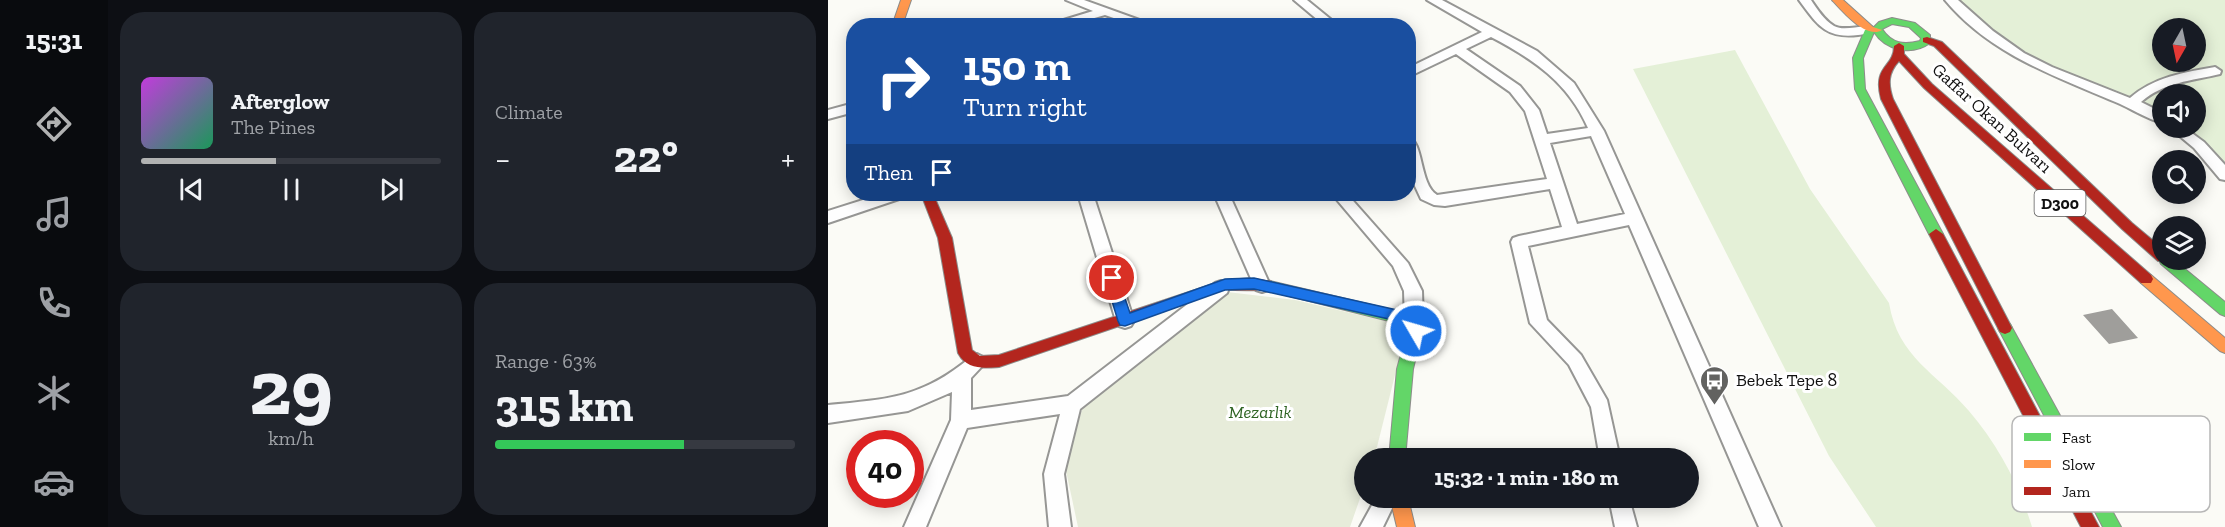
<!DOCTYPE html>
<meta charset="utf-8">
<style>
:root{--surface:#171b24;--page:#20242c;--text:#f1f3f6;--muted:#9ea1a6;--line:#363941;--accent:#b1b2b2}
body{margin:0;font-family:"Zilla Slab",serif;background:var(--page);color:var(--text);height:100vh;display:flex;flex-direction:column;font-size:22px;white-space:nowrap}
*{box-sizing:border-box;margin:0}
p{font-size:20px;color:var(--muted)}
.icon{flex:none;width:33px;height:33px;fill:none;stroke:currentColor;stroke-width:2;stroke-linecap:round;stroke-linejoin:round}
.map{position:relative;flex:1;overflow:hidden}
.side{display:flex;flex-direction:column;gap:12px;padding:12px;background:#0d0f14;width:720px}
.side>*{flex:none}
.top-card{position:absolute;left:18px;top:18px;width:570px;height:183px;border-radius:24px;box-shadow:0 3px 15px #0003;background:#1a4fa0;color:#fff;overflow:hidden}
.needle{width:39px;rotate:189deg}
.buttons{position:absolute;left:1324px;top:18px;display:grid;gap:12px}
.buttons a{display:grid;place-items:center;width:54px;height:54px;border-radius:50%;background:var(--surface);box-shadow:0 3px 15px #0003;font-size:30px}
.speed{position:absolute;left:18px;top:430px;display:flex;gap:12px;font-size:30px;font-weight:700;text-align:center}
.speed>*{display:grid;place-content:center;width:78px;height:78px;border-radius:50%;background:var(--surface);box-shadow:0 3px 15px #0003;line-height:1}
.speed .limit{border:9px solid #d22;background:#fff;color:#111}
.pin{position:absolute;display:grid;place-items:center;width:51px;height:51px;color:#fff;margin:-26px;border:3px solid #fff;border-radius:50%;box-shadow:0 2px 6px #0007}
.me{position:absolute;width:66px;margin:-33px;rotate:308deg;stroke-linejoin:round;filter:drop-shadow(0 0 4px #0008)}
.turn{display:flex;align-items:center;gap:21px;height:126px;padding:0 18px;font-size:27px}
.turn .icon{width:78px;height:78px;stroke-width:2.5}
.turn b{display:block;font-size:42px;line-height:51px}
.then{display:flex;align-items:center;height:57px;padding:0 18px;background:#0003;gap:12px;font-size:22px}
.big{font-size:45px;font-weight:800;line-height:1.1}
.side .widget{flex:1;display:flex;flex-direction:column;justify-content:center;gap:9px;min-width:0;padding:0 21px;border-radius:24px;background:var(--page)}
.side .dial{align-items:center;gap:0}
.dial b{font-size:78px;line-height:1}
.song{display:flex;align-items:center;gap:18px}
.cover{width:72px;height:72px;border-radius:9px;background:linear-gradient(135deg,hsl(290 70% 55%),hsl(150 70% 35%))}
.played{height:6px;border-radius:3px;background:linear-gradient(90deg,var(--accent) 45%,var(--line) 45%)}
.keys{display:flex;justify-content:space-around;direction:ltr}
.heat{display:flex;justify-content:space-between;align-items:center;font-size:33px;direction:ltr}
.charge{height:9px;border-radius:4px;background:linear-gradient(90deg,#34c759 63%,var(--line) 0)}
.side .tiles{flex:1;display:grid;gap:12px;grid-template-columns:repeat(2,1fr)}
.trip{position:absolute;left:526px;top:448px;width:345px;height:60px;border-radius:30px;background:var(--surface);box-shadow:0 3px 15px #0003;font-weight:800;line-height:60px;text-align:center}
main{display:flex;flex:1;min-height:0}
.menu{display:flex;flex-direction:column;width:108px;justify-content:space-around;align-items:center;background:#090b0e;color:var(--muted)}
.menu .icon{width:42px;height:42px}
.menu .current{color:var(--accent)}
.menu b{font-size:27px;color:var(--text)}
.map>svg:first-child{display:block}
.green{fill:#e4f0d7;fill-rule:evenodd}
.cemetery{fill:#e7ecda}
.building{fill:#9f9e9b}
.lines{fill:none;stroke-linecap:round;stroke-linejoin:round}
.street-casing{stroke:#969694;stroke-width:4}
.fast-casing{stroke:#8c8c8a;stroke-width:2}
.slow-casing{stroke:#8c8c8a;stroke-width:2}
.jam-casing{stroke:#8c8c8a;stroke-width:2}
.street{fill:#fefefe;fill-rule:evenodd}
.fast{fill:#63d668;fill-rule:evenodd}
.slow{fill:#ff974d;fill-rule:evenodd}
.jam{fill:#b3261e;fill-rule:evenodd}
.route{fill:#1a73e8;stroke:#114b97;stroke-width:1.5}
.labels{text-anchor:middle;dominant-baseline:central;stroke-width:6;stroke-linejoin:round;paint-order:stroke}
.shield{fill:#fff;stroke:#585858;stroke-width:1.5}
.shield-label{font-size:16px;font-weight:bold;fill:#101010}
.street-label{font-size:18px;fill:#101010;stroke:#fff}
.poi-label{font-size:18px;fill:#101010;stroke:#fff;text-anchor:start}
.park-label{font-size:18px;font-style:italic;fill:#2f6424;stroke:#fff}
.key{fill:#fff;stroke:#b7b7b7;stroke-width:1.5}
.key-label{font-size:16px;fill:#101010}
</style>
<main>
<nav class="menu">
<b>15:31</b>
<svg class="icon current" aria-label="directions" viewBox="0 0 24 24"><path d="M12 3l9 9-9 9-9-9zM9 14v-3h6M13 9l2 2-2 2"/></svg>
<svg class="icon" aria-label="music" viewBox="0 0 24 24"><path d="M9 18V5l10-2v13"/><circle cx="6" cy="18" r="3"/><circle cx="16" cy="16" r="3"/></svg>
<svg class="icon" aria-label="phone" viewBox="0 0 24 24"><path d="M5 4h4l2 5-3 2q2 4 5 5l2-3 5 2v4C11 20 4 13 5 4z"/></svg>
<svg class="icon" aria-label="climate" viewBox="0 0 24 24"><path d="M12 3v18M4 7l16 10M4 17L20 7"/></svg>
<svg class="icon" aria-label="car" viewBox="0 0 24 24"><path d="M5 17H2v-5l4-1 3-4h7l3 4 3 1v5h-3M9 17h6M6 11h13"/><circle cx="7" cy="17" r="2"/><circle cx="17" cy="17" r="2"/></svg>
</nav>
<section class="side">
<div class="tiles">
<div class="widget">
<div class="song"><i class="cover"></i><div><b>Afterglow</b><p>The Pines</p></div></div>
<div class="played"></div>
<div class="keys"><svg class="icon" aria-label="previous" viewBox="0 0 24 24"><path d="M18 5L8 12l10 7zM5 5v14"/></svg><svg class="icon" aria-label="pause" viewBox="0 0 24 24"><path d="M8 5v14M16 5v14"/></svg><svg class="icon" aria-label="next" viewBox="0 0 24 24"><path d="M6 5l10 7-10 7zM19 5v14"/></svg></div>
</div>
<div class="widget"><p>Climate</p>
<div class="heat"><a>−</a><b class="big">22°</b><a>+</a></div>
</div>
<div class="widget dial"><b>29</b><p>km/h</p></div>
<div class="widget"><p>Range · 63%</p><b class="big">315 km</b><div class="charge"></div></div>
</div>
</section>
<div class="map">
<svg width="1397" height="527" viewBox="0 0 1397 527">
<rect width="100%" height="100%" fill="#fbfbf6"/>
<path class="green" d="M 1120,0 L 1397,0 L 1397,183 L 1357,138 L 1343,128 L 1368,128 L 1368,94 L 1335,94 L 1335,122 L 1219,72 ZM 1335,28 L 1368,28 L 1368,62 L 1335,62 Z
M 907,50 L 982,189 L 1061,303 C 1070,358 1109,373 1141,411 C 1170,445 1191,484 1204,527 L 1048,527 L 1001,456 L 805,69 Z"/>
<path class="cemetery" d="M 399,292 L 467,300 L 570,324 L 578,331 L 546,459 L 537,459 L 537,484 L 522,527 L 250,527 L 237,466 L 257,400 Z"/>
<path class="building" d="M 287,194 L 323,194 L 322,197 L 285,201 Z
M 1284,309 L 1310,338 L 1281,344 L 1255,315 Z"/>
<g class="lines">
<defs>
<path id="street" d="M 238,0 L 256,0 L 328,26 L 309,26 L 277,15 L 238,26 L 216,26 L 265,11 Z
M 466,0 L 479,0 L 511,26 L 497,26 Z
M 599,0 L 614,0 L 709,51 L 746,83 L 776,131 L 953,527 L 931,527 L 801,225 L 700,246 L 719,320 L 753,355 L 779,400 L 792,459 L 772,459 L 763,407 L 741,365 L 702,323 L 683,242 L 685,238 L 691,236 L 734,227 L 722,189 L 617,206 L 606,205 L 593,199 L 580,171 L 580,137 C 596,141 591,184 609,195 L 719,179 L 697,111 L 682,92 L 628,54 L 580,77 L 580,68 L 654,32 ZM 663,37 C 705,59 740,82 760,128 L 719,134 L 711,110 L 692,86 L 638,49 ZM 763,136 L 797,214 L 749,224 L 722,143 Z
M 971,0 L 983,0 C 989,9 996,20 1006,26 C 1019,33 1038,21 1048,30 C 1043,34 1037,34 1030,35 C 997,39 989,24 971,0 Z
M 1117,0 L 1130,0 L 1165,31 L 1196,53 L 1224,67 L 1302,98 C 1326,77 1357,72 1387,67 L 1393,71 L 1392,74 C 1363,81 1336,82 1313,102 L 1335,113 L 1335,123 C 1318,119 1301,107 1285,101 C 1224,75 1161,53 1117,0 Z
M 26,103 L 26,112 L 0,119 L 0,110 Z
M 1342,128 L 1357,128 L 1376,142 L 1397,165 L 1397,180 L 1392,179 L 1366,148 Z
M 54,194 L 77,194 L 74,198 L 0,223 L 0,211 Z
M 250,194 L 265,194 L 306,321 L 303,326 L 297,328 L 291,326 L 288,321 Z
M 386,194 L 401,194 L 442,285 L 440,290 L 434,292 L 428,290 Z
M 504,194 L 519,194 L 580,263 L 594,291 L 595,323 L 592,328 L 586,330 L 580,328 L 577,323 L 576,291 L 565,266 Z
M 393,281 L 399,283 L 401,288 L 399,293 L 252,409 L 236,474 L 243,527 L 221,527 L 216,474 L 232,414 L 139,428 L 98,527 L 76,527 L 123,420 L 124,392 L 80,411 L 0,423 L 0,405 C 61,399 94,398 143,357 L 149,354 L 155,357 L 158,362 L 143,378 L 143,410 L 240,396 L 387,283 Z
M 548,498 L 569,498 L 555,527 L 532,527 Z
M 781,498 L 801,498 L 809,527 L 787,527 Z"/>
<path id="fast" d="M 1064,18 L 1087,23 L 1102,35 L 1102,43 C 1084,56 1058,51 1046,32 L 1035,58 L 1037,89 L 1115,234 L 1108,239 L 1101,234 L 1027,89 L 1025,58 L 1037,30 L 1045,28 L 1051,22 ZM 1064,24 L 1081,27 L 1093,38 L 1092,41 C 1076,45 1064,44 1054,29 Z
M 1333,256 L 1335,256 L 1335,260 L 1346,260 L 1397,302 L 1397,316 L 1392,314 L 1333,264 L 1331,260 Z
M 438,280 L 582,314 C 589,316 592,321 595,327 L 585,369 L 577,459 L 561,459 L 569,369 L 580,328 L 577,325 L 433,289 L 431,285 L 433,281 Z
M 1177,322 L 1182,324 L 1293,527 L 1275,527 L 1170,328 L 1172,324 Z"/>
<path id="slow" d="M 73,0 L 83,0 L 74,26 L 64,26 Z
M 1004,0 L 1015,0 L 1045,27 L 1054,30 C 1039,40 1014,11 1004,0 Z
M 1318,274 L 1323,275 L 1397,338 L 1397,353 L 1392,351 L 1313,283 L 1311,279 L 1313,275 Z
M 562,498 L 580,498 L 587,527 L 569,527 Z"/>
<path id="jam" d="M 1099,37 L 1114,42 L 1304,223 L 1335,249 L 1335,260 L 1340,261 L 1330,261 L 1294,229 L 1106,46 L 1095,42 L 1095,38 Z
M 1071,43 L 1076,46 L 1076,54 L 1104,84 L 1323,275 L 1325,279 L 1323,283 L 1313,283 L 1096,88 L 1071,61 C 1060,73 1060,84 1065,99 L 1184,328 L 1182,332 L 1177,334 L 1172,332 L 1053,99 C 1044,65 1066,68 1066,46 Z
M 93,194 L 105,194 L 124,238 L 144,350 L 152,356 L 171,355 L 397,280 L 426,278 L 443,281 L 445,285 L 443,289 C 436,291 408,290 397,290 L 171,367 C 155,368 139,370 130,353 L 110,238 Z
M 1108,229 L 1115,234 L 1271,527 L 1253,527 L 1101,234 Z"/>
</defs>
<use href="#street" class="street-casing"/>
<use href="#fast" class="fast-casing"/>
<use href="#slow" class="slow-casing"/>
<use href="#jam" class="jam-casing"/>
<use href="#street" class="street"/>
<use href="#fast" class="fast"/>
<use href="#slow" class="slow"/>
<use href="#jam" class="jam"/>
</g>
<path class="route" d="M 284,273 L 290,278 L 302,313 L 397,279 L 426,278 L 578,312 L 591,319 L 595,331 L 593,336 L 582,336 L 579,326 L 574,322 L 426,289 L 397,290 L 297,326 L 292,325 L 290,321 L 277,278 Z"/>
<defs>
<symbol id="bus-pin" viewBox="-11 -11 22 30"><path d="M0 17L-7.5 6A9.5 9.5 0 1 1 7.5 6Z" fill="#626260" stroke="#fff"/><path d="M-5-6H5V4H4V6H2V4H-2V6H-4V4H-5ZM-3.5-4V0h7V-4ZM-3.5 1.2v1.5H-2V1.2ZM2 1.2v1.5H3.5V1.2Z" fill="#fff"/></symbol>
</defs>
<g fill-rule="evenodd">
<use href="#bus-pin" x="870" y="364" width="33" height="45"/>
</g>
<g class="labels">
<rect class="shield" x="1206.5" y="190" width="51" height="26" rx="4.5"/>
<g class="shield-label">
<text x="1232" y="203">D300</text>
</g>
<g class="street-label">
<text transform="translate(1164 118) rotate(42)">Gaffar Okan Bulvarı</text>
</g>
<g class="poi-label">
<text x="908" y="380">Bebek Tepe 8</text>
</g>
<g class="park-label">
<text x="432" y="412">Mezarlık</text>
</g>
</g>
<rect x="1184" y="416" width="198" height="96" rx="9" class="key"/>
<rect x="1196" y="433" width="27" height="8" fill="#63d668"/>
<rect x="1196" y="460" width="27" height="8" fill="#ff974d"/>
<rect x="1196" y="487" width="27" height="8" fill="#b3261e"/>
<g class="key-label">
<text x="1234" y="443">Fast</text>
<text x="1234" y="470">Slow</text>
<text x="1234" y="497">Jam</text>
</g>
</svg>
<div class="buttons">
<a><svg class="needle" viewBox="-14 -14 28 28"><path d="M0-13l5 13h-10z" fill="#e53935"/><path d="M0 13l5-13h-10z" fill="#9ea1a6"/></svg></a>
<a><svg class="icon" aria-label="sound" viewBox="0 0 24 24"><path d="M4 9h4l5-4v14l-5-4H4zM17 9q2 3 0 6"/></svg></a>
<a><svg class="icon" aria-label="search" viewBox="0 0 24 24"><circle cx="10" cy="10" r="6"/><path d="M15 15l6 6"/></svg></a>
<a><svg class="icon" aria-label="layers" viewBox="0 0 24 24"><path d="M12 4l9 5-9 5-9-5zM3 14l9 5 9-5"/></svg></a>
</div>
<div class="speed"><div class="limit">40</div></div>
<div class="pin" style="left:284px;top:278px;background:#d93025"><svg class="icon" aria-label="arrive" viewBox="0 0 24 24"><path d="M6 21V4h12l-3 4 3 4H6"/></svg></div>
<svg class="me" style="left:588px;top:331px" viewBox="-20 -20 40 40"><circle r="17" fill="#1a73e8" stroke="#fff" stroke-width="3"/><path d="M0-11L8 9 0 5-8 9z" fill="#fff"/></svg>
<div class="trip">15:32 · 1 min · 180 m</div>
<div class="top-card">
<div class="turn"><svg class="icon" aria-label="right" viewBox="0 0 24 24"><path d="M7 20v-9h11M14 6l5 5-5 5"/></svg><div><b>150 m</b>Turn right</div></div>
<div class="then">Then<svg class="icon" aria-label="arrive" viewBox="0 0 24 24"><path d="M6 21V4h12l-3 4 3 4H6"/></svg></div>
</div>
</div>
</main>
